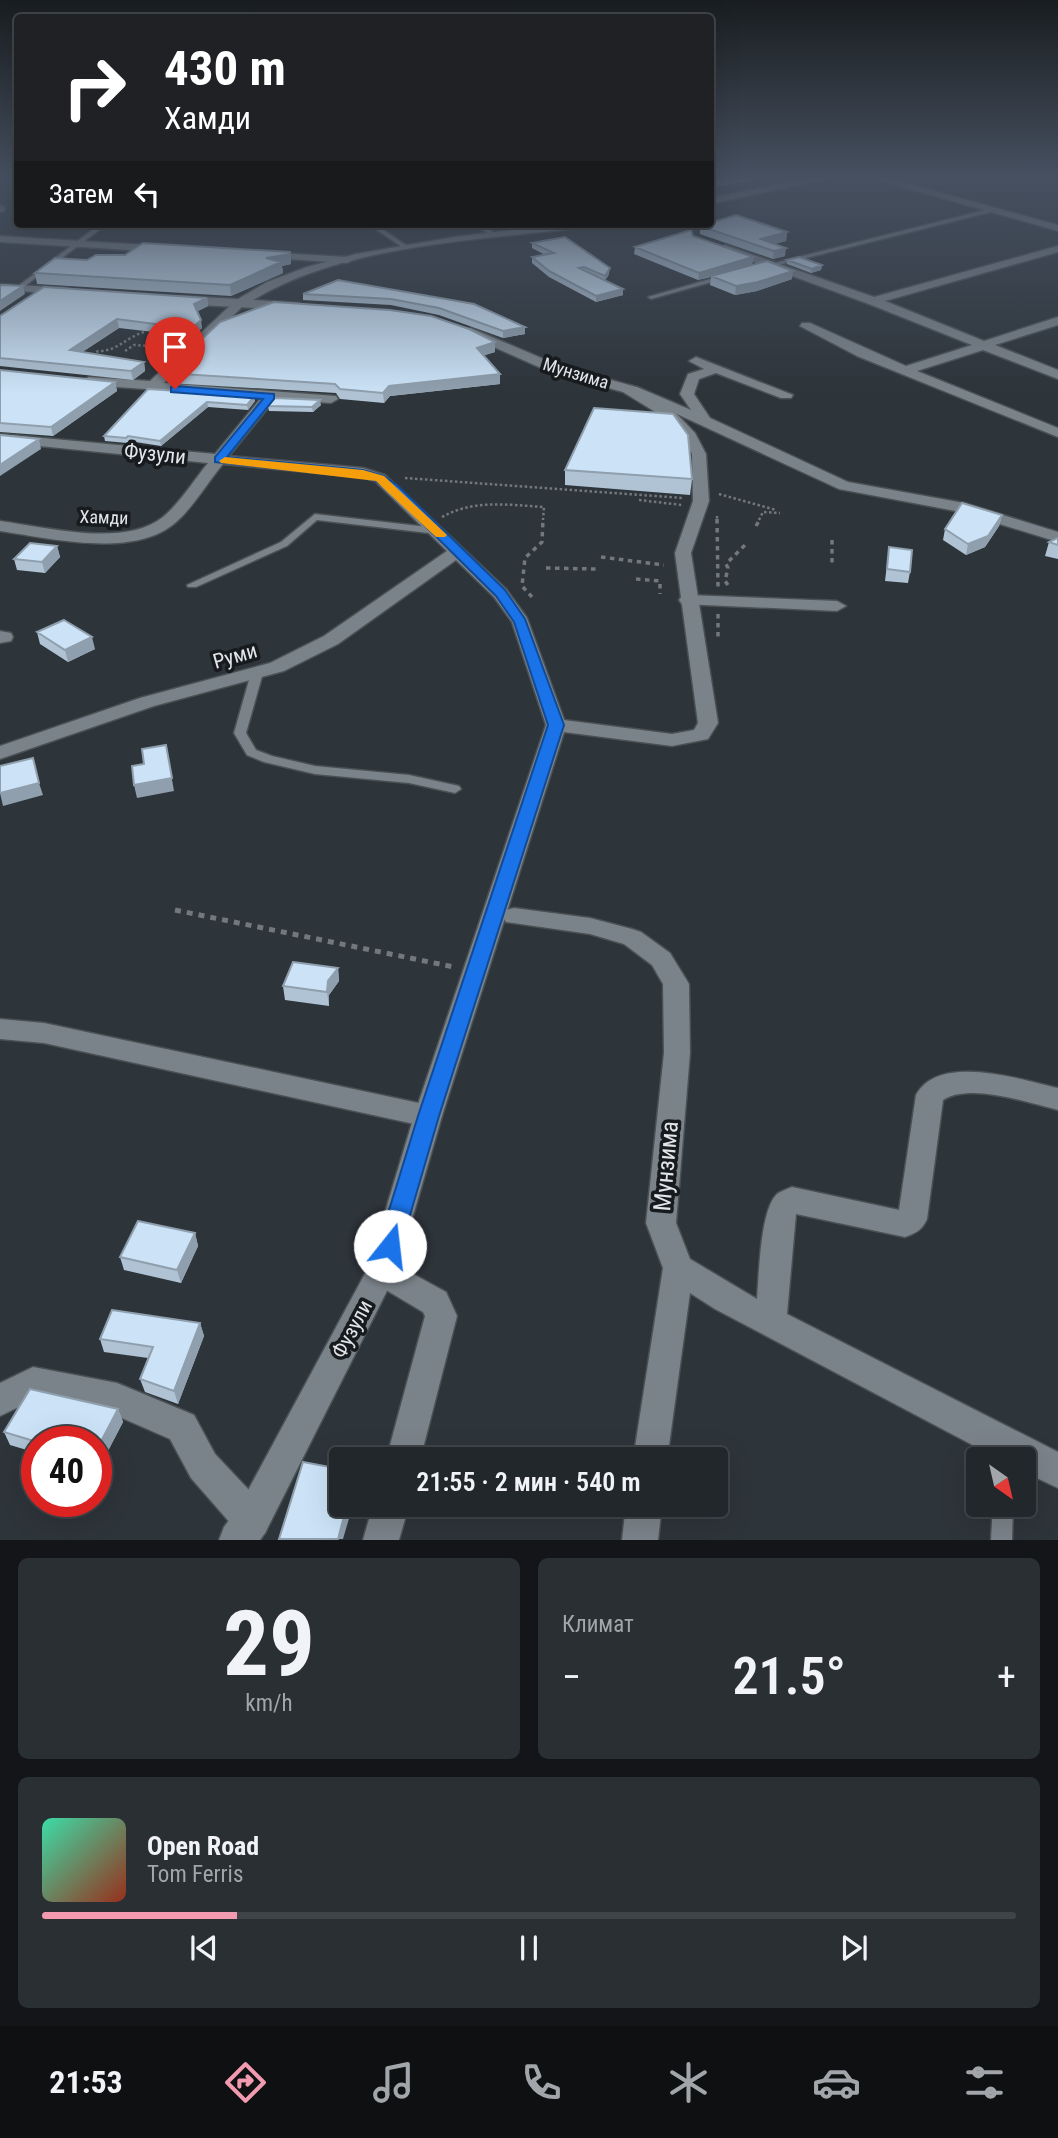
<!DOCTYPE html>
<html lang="ru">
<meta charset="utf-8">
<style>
:root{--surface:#22272c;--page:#2a2f34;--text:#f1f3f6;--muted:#a2a5a9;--line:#3f4448;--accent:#f29ab0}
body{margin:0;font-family:"Roboto Condensed",sans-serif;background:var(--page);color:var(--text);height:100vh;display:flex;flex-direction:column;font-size:26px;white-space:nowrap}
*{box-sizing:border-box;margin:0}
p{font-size:23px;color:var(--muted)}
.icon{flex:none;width:38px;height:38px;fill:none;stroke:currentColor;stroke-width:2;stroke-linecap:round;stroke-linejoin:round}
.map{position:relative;height:1540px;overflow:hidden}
.drawer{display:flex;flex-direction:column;gap:18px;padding:18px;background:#131518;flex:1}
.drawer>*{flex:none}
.top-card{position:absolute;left:14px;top:14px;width:700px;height:214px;border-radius:7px;box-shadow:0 7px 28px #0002,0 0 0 2px var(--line);background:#202124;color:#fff;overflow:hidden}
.needle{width:46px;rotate:146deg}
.tools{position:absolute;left:966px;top:1447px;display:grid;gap:14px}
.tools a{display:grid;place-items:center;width:70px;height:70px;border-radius:7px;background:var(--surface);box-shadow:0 7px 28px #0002,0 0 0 2px var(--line);font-size:35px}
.speed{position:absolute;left:21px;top:1426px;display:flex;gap:14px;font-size:35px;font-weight:700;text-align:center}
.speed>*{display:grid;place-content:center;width:91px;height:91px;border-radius:50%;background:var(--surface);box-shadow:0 7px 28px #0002,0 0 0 2px var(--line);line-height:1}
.speed .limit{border:10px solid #d22;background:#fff;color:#111}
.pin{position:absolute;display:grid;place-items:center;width:60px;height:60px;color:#fff;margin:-72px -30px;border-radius:50% 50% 50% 0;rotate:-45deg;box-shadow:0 0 7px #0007}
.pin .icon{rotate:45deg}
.me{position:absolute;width:77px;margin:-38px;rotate:16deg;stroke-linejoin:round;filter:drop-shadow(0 0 5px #0008)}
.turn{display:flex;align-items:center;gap:24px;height:147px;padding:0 35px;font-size:32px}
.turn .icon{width:91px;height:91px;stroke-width:2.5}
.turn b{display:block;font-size:49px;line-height:60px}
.then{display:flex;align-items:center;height:66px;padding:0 35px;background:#0003;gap:14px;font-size:26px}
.big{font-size:52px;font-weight:600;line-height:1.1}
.drawer .widget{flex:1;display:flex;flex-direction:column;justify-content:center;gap:10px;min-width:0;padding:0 24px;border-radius:10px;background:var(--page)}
.drawer .dial{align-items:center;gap:0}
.dial b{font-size:91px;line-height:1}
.song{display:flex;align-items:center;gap:21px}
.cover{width:84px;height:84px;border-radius:10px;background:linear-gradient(135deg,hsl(160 70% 55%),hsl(10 70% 35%))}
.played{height:7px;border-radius:4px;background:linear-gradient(90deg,var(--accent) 20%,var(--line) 20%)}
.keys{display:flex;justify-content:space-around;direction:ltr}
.heat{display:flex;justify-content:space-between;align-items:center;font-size:38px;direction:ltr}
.drawer .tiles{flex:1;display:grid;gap:18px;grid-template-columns:1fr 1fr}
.widget:last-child{grid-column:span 2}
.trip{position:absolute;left:329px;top:1447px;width:399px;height:70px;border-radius:7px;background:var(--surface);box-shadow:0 7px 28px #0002,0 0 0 2px var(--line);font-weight:600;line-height:70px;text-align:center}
.tabs{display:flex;height:112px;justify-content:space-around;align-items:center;background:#0e1012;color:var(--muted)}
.tabs .icon{width:49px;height:49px}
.tabs .active{color:var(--accent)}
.tabs b{font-size:32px;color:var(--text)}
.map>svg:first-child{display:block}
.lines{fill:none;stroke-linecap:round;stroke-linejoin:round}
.lane-casing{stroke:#4a5155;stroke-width:3}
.street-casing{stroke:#4a5155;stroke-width:3}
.secondary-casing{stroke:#4a5155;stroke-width:3}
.path-far2{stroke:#72787d;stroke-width:2.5;stroke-dasharray:2.5 2.5;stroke-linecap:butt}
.path-far1{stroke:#72787d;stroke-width:3.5;stroke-dasharray:4.5 4.5;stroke-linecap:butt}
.path{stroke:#72787d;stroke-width:5;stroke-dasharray:6 6;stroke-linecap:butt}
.lane{fill:#7b838a;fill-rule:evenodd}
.street{fill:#7b838a;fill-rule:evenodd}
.secondary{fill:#7b838a;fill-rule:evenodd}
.wall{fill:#afc3d4}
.shaded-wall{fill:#8f9fad}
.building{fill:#cce3f7;stroke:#8f9fad;stroke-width:2}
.route{fill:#1a73e8;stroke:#114b97;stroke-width:2}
.slow{fill:#f59e0b}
.labels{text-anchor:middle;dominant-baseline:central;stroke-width:7;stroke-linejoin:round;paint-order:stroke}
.far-street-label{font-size:18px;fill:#e2e6ea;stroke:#181b1e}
.street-label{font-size:21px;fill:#e2e6ea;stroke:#181b1e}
.near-street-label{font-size:24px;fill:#e2e6ea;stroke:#181b1e}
</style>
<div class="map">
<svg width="1058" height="1540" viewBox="0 0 1058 1540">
<rect width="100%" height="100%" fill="#2d343a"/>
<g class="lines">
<defs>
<path id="lane" d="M 993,208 L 995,211 L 762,269 L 759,267 Z
M 100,224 L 107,224 L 21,289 L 17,289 L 17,287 Z
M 368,224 L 375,224 L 410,248 L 405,249 Z
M 473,224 L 480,224 L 499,236 L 494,237 Z
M 724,275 L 726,276 L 726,278 L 651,299 L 648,297 Z
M 315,514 L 437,528 L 442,531 L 437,534 L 317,520 L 287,546 L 196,587 L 188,587 L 187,585 L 281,542 Z
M 257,670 L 263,673 L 246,733 L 256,750 L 272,756 L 315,766 L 409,775 L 459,786 L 461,789 L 455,793 L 409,783 L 315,774 L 264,762 L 247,755 L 234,733 L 251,673 Z
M 993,1505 L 1013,1505 L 1012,1540 L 991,1540 Z"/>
<path id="street" d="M 868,177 L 884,177 L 1058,225 L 1058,231 Z
M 0,205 L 5,208 L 4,211 L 0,212 Z
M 0,236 L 163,246 L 168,249 L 163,252 L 0,242 Z
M 725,245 L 874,297 L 1058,246 L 1058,252 L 885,301 L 984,341 L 1058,317 L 1058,325 L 995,345 L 1058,370 L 1058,379 L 983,350 L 917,371 L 1058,428 L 1058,437 L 857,356 L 800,326 L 802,323 L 810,323 L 906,366 L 972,345 L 869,304 L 721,250 L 720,248 Z
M 261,252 L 347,257 L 353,260 L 347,263 L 257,257 L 257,253 Z
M 235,301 L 245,304 L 164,383 L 336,396 L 338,399 L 331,403 L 275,399 L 229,456 L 363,468 L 385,475 L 506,589 L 527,618 L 566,725 L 563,729 L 549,729 L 546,725 L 512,622 L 494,597 L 456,560 L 338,644 L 284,671 L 154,706 L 0,759 L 0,746 L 140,698 L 270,663 L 324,636 L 447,551 L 375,481 L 362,477 L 223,464 C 207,483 193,508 175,523 C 133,559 49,538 0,531 L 0,521 C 45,527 125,548 163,517 C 180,503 194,480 208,463 L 0,442 L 0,434 L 215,454 L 261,398 L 157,390 L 151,392 L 145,389 L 89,385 L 82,381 L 89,377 L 150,381 Z
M 696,357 L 793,395 L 791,398 L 781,398 L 716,373 L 699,379 L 694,394 L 710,418 L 848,482 L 964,503 L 1058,532 L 1058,542 L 961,512 L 839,489 L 625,390 L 632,386 L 637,387 L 691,410 L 680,394 L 688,374 L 704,369 L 689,361 Z
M 688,595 L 837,601 L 846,606 L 837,611 L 682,604 L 679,600 L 682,596 Z
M 0,631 L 11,633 L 13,637 L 11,641 L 0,643 Z
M 514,908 L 590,918 L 632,929 L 641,932 L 670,953 L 689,984 L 690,1053 L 676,1223 L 690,1259 L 757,1299 C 759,1275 760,1210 777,1194 C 781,1191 787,1189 792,1187 L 899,1210 L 916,1095 C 939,1052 1022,1080 1058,1088 L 1058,1110 C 1028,1103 970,1082 943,1100 L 927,1219 C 922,1230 916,1233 905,1237 L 796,1214 L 787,1314 L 1058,1452 L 1058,1488 L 1024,1472 L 1024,1460 L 1001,1460 L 715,1309 L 690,1293 L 667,1460 L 633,1460 L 663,1268 L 646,1223 L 664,1053 L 663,984 L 652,965 L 624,944 L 590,934 L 506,922 L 502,916 L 506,910 Z
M 0,1019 L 44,1023 L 428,1105 L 438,1108 L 442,1116 L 438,1124 L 428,1127 L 44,1043 L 0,1039 Z
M 382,1257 L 446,1292 L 457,1316 L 420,1460 L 386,1460 L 425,1316 L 423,1312 L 371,1281 L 367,1271 L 371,1261 Z
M 33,1367 L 117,1383 L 194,1415 L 215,1454 L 265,1507 L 270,1520 L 265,1533 L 252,1538 L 239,1533 L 191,1478 L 170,1439 L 115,1415 L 35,1399 L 0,1416 L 0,1383 Z
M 373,1505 L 409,1505 L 399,1540 L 363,1540 Z
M 626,1505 L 662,1505 L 658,1540 L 622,1540 Z"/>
<path id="secondary" d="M 816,177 L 836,177 L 710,204 L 710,198 Z
M 562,224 L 591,224 L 586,227 C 479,241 347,243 253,300 L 299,303 L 299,309 L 295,310 L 180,304 L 174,300 L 180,296 L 238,299 L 267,282 L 307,267 L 356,254 L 454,237 Z
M 0,284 L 68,288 L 74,291 L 68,294 L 0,290 Z
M 471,328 L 560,366 L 633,386 L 675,412 L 695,433 L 706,454 L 709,501 L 691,553 L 718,723 L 708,739 L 672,746 L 564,732 L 442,1116 L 397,1271 L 265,1533 L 260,1540 L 219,1540 L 224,1527 L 239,1507 L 368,1268 L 414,1116 L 546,725 L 549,721 L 556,719 L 672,734 L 694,730 L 698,723 L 675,553 L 693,501 L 692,454 L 682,435 L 665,418 L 623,392 L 550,372 L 467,335 L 467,329 Z"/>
</defs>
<use href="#lane" class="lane-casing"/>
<use href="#street" class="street-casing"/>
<use href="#secondary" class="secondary-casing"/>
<path class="path-far2" d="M 125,351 L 134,345 L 169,347
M 93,356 L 98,351 C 118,351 125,338 144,332
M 405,478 L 683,498
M 719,494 L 776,510
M 639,500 L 682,505
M 717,516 L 717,520
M 442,517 C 474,499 509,505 544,507 L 543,520
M 759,520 L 763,512 L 780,513"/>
<path class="path-far1" d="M 717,519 L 718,587
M 756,526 L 760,519
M 832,540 L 832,566
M 601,557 L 664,565
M 546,568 L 596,569
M 636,579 L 660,581 L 660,594
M 728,585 L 725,581 L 728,568 L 726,564 L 746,544
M 532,597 L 522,586 L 525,558 L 542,542 L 543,519
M 718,614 L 718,640"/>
<path class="path" d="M 175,910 L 454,967"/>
<use href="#lane" class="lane"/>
<use href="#street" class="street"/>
<use href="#secondary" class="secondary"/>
</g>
<path class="wall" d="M 710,177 L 769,177 L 714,187 L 710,185 Z
M 700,226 L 787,232 L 786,241 L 774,244 L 785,256 L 773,259 L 700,234 Z
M 693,236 L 753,257 L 752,265 L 792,279 L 757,291 L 735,295 L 710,285 L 711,277 L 698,280 L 634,254 L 635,247 Z
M 532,243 L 609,274 L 605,281 L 623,295 L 596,302 L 549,277 L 532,263 L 532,257 L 545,255 L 532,248 Z
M 290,252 L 291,264 L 282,266 L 283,273 L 231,296 L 37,284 L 35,273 L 125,255 Z
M 787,260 L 822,265 L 821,270 L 811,273 L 787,264 Z
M 338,280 L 525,327 L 525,334 L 503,338 L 439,315 L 391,305 L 303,300 L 303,294 Z
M 207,298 L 208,306 L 198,311 L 202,328 L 182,348 L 171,334 L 119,328 L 82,352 L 144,362 L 145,371 L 133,380 L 0,366 L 0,316 Z
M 495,342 L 495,352 L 484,355 L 500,384 L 390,396 L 384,403 L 340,399 L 336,393 L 168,383 L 166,373 Z
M 0,370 L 115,382 L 117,391 L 53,436 L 0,432 Z
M 148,389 L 254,396 L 255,401 L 248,410 L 208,407 L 161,446 L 129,441 L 127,443 L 105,441 L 104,436 Z
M 321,405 L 313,412 L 269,411 L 268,406 Z
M 565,470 L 692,479 L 690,495 L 565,485 Z
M 1002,515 L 999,526 L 985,547 L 966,555 L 943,540 L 945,529 Z
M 1058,538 L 1058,559 L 1045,556 L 1049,542 Z
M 57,546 L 60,557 L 45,573 L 17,570 L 14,559 Z
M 889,547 L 910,572 L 908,583 L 885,581 Z
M 37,632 L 95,649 L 68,662 L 40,644 Z
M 338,968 L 339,981 L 329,995 L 329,1006 L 285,1000 L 283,986 Z
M 195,1233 L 198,1246 L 181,1283 L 124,1270 L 120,1257 Z
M 200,1323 L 204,1336 L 178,1404 L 145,1392 L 140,1379 L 148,1358 L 104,1352 L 100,1339 Z
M 118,1409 L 123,1422 L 97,1472 L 96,1442 L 37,1442 L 37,1453 L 10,1445 L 4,1432 Z"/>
<path class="shaded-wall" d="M 715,177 L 769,177 L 714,187 Z
M 787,232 L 786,241 L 760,247 L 761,239 Z
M 786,248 L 785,256 L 773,259 L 774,251 Z
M 290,254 L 291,264 L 282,266 L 283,273 L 231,296 L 230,285 L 266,258 Z
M 753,257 L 752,265 L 698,280 L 699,273 Z
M 822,265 L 821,270 L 811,273 L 812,269 Z
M 610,268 L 609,274 L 604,283 L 605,276 Z
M 793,271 L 792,279 L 757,291 L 735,295 L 736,286 Z
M 23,286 L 25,294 L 0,311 L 0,301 Z
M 623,289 L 623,295 L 596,302 L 596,296 Z
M 207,298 L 208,306 L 196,312 L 194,304 Z
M 117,319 L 119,328 L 72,359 L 70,350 Z
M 201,320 L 202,328 L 182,348 L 181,339 Z
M 525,327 L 525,334 L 503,338 L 503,331 Z
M 495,342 L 495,352 L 477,358 L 477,348 Z
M 144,362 L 145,371 L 133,380 L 131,371 Z
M 500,374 L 500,384 L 390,396 L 384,403 L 383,393 L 389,386 Z
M 115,382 L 117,391 L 53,436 L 51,427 Z
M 254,396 L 255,401 L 248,410 L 247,405 Z
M 320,400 L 321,405 L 313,412 L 312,407 Z
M 207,402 L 208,407 L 161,446 L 160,441 Z
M 39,439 L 41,449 L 0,476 L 0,465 Z
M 1002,515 L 999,526 L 985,547 L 966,555 L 968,544 Z
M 57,546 L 60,557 L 45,573 L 42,562 Z
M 92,637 L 95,649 L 68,662 L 65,650 Z
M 166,745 L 174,791 L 137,798 L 134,785 Z
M 39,783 L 43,795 L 3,806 L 0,793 Z
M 338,968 L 339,981 L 329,995 L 329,1006 L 327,992 L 328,981 Z
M 195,1233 L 198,1246 L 181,1283 L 177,1270 Z
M 200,1323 L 204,1336 L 178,1404 L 174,1391 Z
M 118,1409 L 123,1422 L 97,1472 L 96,1451 Z
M 347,1505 L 353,1505 L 343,1539 L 338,1539 Z"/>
<path class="building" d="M 736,215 L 787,232 L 761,239 L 786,248 L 774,251 L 700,226 L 710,224 L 710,223 Z
M 691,230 L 693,236 L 753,257 L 699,273 L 635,247 Z
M 565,237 L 610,268 L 605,276 L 584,267 L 579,268 L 623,289 L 596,296 L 549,271 L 532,257 L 554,253 L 532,243 Z
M 143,243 L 290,252 L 290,254 L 266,258 L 281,262 L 230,285 L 35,273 L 55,258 L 87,260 L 96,255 L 125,255 Z
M 799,257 L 822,265 L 812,269 L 787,260 Z
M 767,261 L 793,271 L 758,282 L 736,286 L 711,276 Z
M 338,280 L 474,304 L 525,327 L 503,331 L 439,308 L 391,299 L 303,294 Z
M 2,285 L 23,286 L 0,301 L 0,286 Z
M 44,287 L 207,298 L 194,304 L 201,320 L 181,339 L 170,326 L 117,319 L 70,350 L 144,362 L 131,371 L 0,358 L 0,316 Z
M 274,302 L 390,310 L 431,316 L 469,329 L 495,342 L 477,348 L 500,374 L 389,386 L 383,393 L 340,389 L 335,384 L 166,373 L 220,322 Z
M 0,370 L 115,382 L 51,427 L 0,423 Z
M 148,389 L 254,396 L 247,405 L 207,402 L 160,441 L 128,436 L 126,438 L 104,436 Z
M 275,398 L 320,400 L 312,407 L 268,406 Z
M 594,408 L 673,414 L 688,435 L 692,479 L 565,470 Z
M 0,435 L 39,439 L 0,465 Z
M 962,503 L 1002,515 L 988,536 L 968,544 L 945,529 Z
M 1058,538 L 1058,545 L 1049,542 Z
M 30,543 L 57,546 L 42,562 L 14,559 Z
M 889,547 L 912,550 L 910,572 L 887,569 Z
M 64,620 L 92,637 L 65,650 L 37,632 Z
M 166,745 L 172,778 L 134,785 L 132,766 L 144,764 L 142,749 Z
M 33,758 L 39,783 L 0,793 L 0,766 Z
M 293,962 L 338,968 L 328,981 L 327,992 L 283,986 Z
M 138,1221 L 195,1233 L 177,1270 L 120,1257 Z
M 112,1310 L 200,1323 L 174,1391 L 140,1379 L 153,1347 L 100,1339 Z
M 30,1389 L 118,1409 L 96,1451 L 96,1442 L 37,1442 L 4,1432 Z
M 303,1462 L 341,1469 L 341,1505 L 347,1505 L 338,1539 L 279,1539 Z"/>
<linearGradient id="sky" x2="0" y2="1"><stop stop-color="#191d20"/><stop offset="0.45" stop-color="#465060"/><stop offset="1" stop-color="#465060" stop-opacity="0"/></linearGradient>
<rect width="1058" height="393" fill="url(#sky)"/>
<path class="route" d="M 175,386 L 274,394 L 274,399 L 227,457 L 363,470 L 384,476 L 398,486 L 505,590 L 525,619 L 564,725 L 439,1116 L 401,1246 L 398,1253 L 390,1256 L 382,1253 L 378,1246 L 418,1116 L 548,725 L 514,622 L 496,596 L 390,491 L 376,481 L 363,477 L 215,462 L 215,457 L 263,399 L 171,392 L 171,387 Z"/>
<path class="slow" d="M 225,457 L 363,470 L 384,476 L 447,535 L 445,537 L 436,537 L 376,481 L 221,463 L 219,461 Z"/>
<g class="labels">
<g class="far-street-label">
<text transform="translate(576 373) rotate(17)">Мунзима</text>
<text transform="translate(104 517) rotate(2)">Хамди</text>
</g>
<g class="street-label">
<text transform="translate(155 454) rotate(6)">Фузули</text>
<text transform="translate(235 656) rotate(-16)">Руми</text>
<text transform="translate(352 1329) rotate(-62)">Фузули</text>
</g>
<g class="near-street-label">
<text transform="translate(666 1166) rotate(-85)">Мунзима</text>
</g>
</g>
</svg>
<div class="tools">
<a><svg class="needle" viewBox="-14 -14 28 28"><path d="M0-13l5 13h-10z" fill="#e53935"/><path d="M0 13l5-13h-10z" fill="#a2a5a9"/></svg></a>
</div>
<div class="speed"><div class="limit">40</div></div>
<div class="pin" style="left:175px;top:389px;background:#d93025"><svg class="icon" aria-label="arrive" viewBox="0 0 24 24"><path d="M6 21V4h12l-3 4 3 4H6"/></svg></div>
<svg class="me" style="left:390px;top:1246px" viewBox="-20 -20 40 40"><circle r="19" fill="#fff"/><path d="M0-13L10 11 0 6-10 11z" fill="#1a73e8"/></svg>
<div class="trip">21:55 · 2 мин · 540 m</div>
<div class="top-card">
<div class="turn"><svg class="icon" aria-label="right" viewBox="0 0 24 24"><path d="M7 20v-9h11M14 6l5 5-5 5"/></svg><div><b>430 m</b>Хамди</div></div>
<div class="then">Затем<svg class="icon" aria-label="left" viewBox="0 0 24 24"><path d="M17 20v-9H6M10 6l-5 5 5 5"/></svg></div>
</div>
</div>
<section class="drawer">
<div class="tiles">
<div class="widget dial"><b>29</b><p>km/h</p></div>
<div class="widget"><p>Климат</p>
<div class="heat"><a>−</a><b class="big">21.5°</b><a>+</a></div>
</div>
<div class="widget">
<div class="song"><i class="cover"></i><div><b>Open Road</b><p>Tom Ferris</p></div></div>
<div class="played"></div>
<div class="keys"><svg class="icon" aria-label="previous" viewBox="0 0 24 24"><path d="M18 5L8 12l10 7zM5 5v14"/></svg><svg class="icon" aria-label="pause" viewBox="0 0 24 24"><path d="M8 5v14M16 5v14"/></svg><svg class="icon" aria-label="next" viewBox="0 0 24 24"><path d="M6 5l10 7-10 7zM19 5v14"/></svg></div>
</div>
</div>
</section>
<nav class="tabs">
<b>21:53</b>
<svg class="icon active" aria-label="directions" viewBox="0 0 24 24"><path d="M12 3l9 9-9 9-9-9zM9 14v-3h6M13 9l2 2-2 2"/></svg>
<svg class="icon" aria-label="music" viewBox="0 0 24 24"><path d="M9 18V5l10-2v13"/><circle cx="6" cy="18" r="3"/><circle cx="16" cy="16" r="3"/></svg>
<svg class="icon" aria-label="phone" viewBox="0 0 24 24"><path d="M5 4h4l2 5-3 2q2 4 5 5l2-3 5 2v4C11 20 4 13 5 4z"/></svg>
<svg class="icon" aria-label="climate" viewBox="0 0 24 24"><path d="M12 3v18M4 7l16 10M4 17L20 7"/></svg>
<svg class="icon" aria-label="car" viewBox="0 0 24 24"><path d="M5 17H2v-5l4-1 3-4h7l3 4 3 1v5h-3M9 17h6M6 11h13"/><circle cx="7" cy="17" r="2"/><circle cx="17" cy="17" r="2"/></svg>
<svg class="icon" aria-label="filters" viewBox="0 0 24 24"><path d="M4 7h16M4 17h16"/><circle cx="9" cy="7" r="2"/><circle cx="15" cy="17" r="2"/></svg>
</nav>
